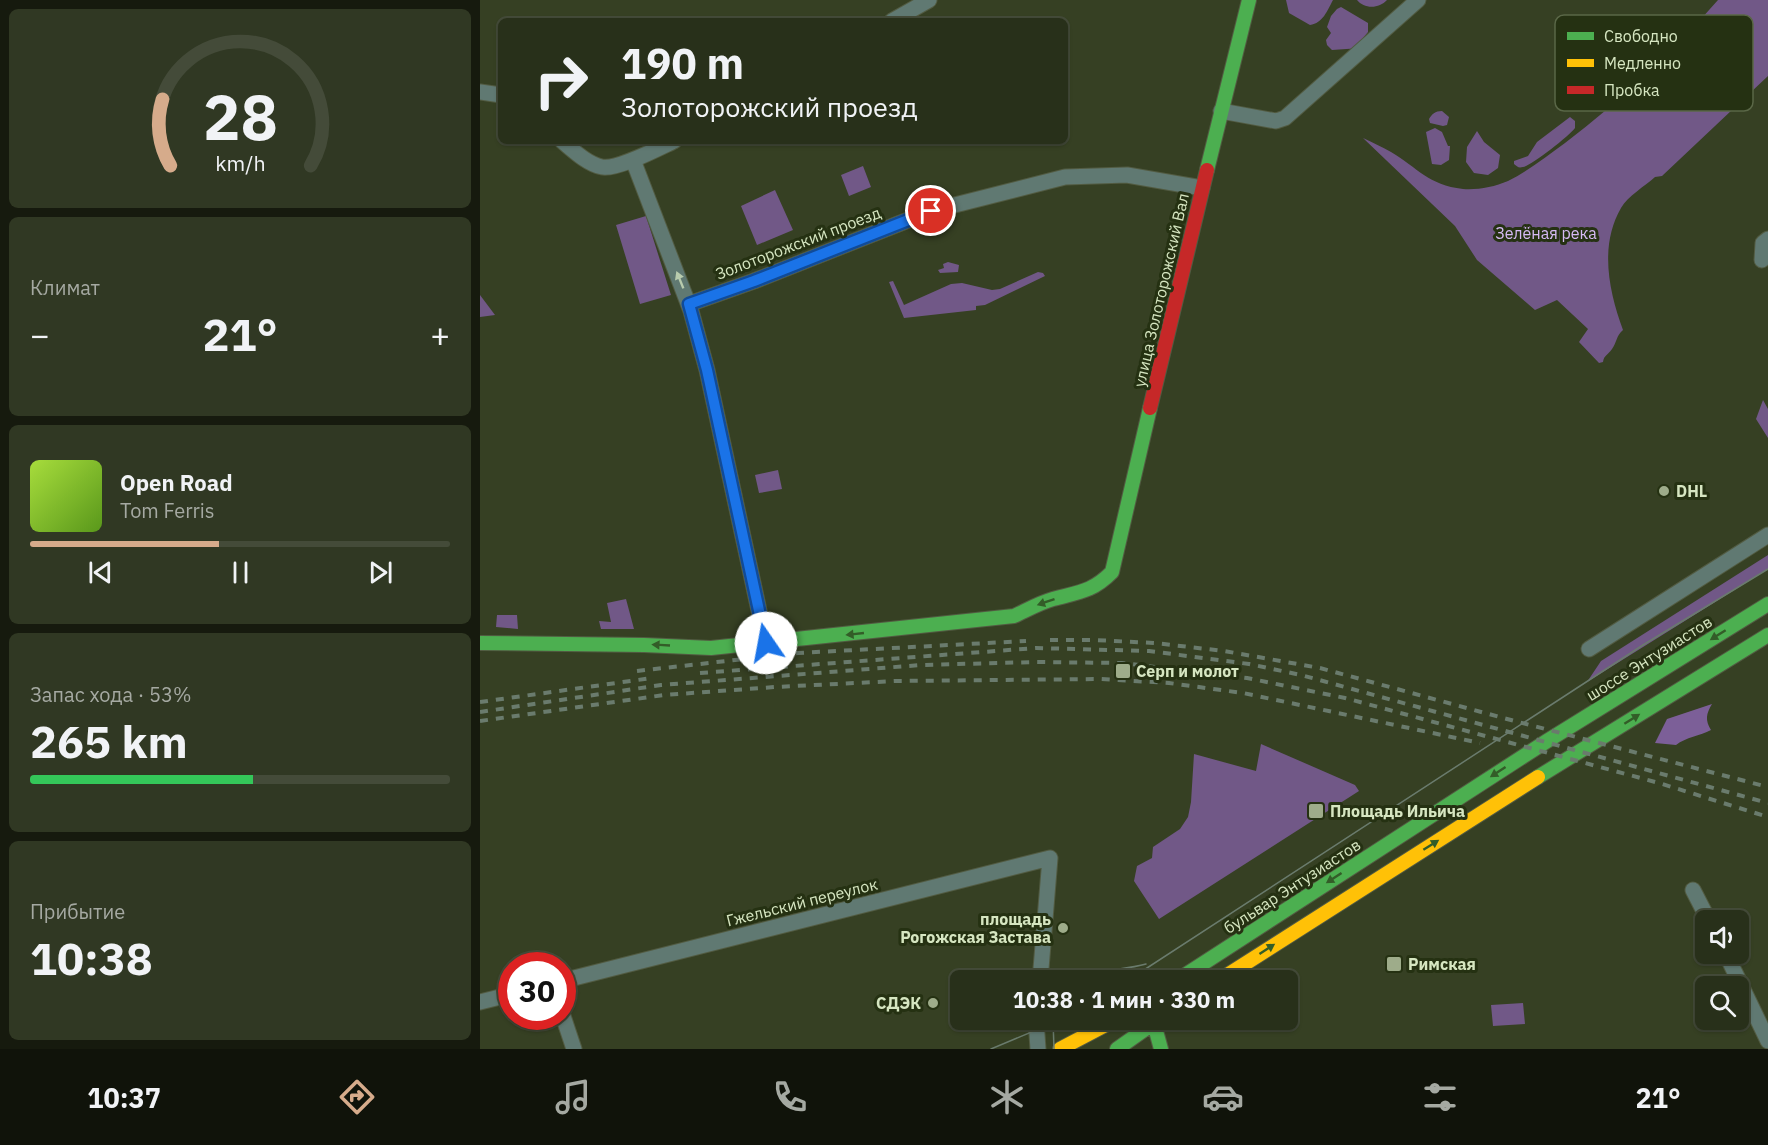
<!DOCTYPE html>
<html lang="ru">
<meta charset="utf-8">
<style>
:root{--surface:#28301a;--page:#303823;--text:#f1f3f6;--muted:#a5a9a2;--line:#444b39;--accent:#d6ab8b}
body{margin:0;font-family:"IBM Plex Sans",sans-serif;background:var(--page);color:var(--text);height:100vh;display:flex;flex-direction:column;font-size:22px;white-space:nowrap}
*{box-sizing:border-box;margin:0}
p{font-size:20px;color:var(--muted)}
.icon{flex:none;width:33px;height:33px;fill:none;stroke:currentColor;stroke-width:2;stroke-linecap:round;stroke-linejoin:round}
.map{position:relative;flex:1;overflow:hidden}
.drawer{display:flex;flex-direction:column;gap:9px;padding:9px;background:#161a0e;width:480px}
.drawer>*{flex:none}
.top-card{position:absolute;left:18px;top:18px;width:570px;height:126px;border-radius:9px;box-shadow:0 2px 4px #0004,0 0 0 2px var(--line);background:#28301a;color:var(--text);overflow:hidden}
.controls{position:absolute;left:1215px;top:910px;display:grid;gap:12px}
.controls a{display:grid;place-items:center;width:54px;height:54px;border-radius:9px;background:var(--surface);box-shadow:0 2px 4px #0004,0 0 0 2px var(--line);font-size:30px}
.speed{position:absolute;left:18px;top:952px;display:flex;gap:12px;font-size:30px;font-weight:700;text-align:center}
.speed>*{display:grid;place-content:center;width:78px;height:78px;border-radius:50%;background:var(--surface);box-shadow:0 2px 4px #0004,0 0 0 2px var(--line);line-height:1}
.speed .limit{border:9px solid #d22;background:#fff;color:#111}
.pin{position:absolute;display:grid;place-items:center;width:51px;height:51px;color:#fff;margin:-26px;border:3px solid #fff;border-radius:50%;box-shadow:0 2px 6px #0007}
.me{position:absolute;width:66px;margin:-33px;rotate:348deg;stroke-linejoin:round;filter:drop-shadow(0 0 4px #0008)}
.turn{display:flex;align-items:center;gap:21px;height:126px;padding:0 24px;font-size:27px}
.turn .icon{width:78px;height:78px;stroke-width:2.5}
.turn b{display:block;font-size:42px;line-height:51px}
.big{font-size:45px;font-weight:700;line-height:1.1}
.drawer .card{flex:1;display:flex;flex-direction:column;justify-content:center;gap:9px;min-width:0;padding:0 21px;border-radius:9px;background:var(--page)}
.drawer .dial{align-items:center;gap:0}
.dial svg{height:156px;overflow:visible;fill:none;stroke:var(--line);stroke-width:7;stroke-linecap:round;text-anchor:middle}
.dial text{fill:var(--text);stroke:none}
.song{display:flex;align-items:center;gap:18px}
.cover{width:72px;height:72px;border-radius:9px;background:linear-gradient(135deg,hsl(80 70% 55%),hsl(90 70% 35%))}
.played{height:6px;border-radius:3px;background:linear-gradient(90deg,var(--accent) 45%,var(--line) 45%)}
.keys{display:flex;justify-content:space-around;direction:ltr}
.heat{display:flex;justify-content:space-between;align-items:center;font-size:33px;direction:ltr}
.charge{height:9px;border-radius:4px;background:linear-gradient(90deg,#34c759 53%,var(--line) 0)}
.trip{position:absolute;left:470px;top:970px;width:348px;height:60px;border-radius:9px;background:var(--surface);box-shadow:0 2px 4px #0004,0 0 0 2px var(--line);font-weight:700;line-height:60px;text-align:center}
.dock{display:flex;height:96px;justify-content:space-around;align-items:center;background:#10130a;color:var(--muted)}
.dock .icon{width:42px;height:42px}
.dock .on{color:var(--accent)}
.dock b{font-size:27px;color:var(--text)}
main{display:flex;flex:1;min-height:0}
.map>svg:first-child{display:block}
.green{fill:#715887}
.forest{fill:#7c5f98}
.lines{fill:none;stroke-linecap:round;stroke-linejoin:round}
.street-casing{stroke:#525b42;stroke-width:17}
.fast-casing{stroke:#525b42;stroke-width:16}
.slow-casing{stroke:#525b42;stroke-width:16}
.jam-casing{stroke:#525b42;stroke-width:16}
.street{stroke:#607972;stroke-width:15}
.fast{stroke:#4caf50;stroke-width:14}
.slow{stroke:#ffc107;stroke-width:14}
.jam{stroke:#c62828;stroke-width:14}
.tram{stroke:#6a7b6d;stroke-width:1.5}
.rail{stroke:#6a7b6d;stroke-width:4;stroke-dasharray:8 8;stroke-linecap:butt}
.oneway{fill:#b8cbad}
.oneway2{fill:#335d28}
.route-casing{stroke:#114b97;stroke-width:15}
.route{stroke:#1a73e8;stroke-width:10}
.poi-dot{fill:#9eac8a;stroke:#253112;stroke-width:2}
.labels{text-anchor:middle;dominant-baseline:central;stroke-width:6;stroke-linejoin:round;paint-order:stroke}
.park-label{font-size:16px;fill:#d6baf4;stroke:#253112}
.street-label{font-size:16px;fill:#d6e6c1;stroke:#253112}
.poi-label{font-size:16px;font-weight:bold;fill:#d6e6c1;stroke:#253112;text-anchor:start}
.key{fill:#253112;stroke:#5a6747;stroke-width:1.5}
.key-label{font-size:16px;fill:#d6e6c1}
</style>
<main>
<section class="drawer">
<div class="card dial"><svg viewBox="0 0 100 80">
<path d="M14 69A42 42 0 1 1 86 69"/>
<path d="M14 69A42 42 0 0 1 10 35" stroke="#d6ab8b"/>
<text x="50" y="56" font-size="32" font-weight="700">28</text>
<text x="50" y="72" font-size="11">km/h</text>
</svg></div>
<div class="card"><p>Климат</p>
<div class="heat"><a>−</a><b class="big">21°</b><a>+</a></div>
</div>
<div class="card">
<div class="song"><i class="cover"></i><div><b>Open Road</b><p>Tom Ferris</p></div></div>
<div class="played"></div>
<div class="keys"><svg class="icon" aria-label="previous" viewBox="0 0 24 24"><path d="M18 5L8 12l10 7zM5 5v14"/></svg><svg class="icon" aria-label="pause" viewBox="0 0 24 24"><path d="M8 5v14M16 5v14"/></svg><svg class="icon" aria-label="next" viewBox="0 0 24 24"><path d="M6 5l10 7-10 7zM19 5v14"/></svg></div>
</div>
<div class="card"><p>Запас хода · 53%</p><b class="big">265 km</b><div class="charge"></div></div>
<div class="card"><p>Прибытие</p><b class="big">10:38</b></div>
</section>
<div class="map">
<svg width="1288" height="1049" viewBox="0 0 1288 1049">
<rect width="100%" height="100%" fill="#364023"/>
<path class="green" d="M 806,0 L 853,0 C 847,11 843,23 830,25 L 809,13 Z
M 877,0 L 907,0 C 899,9 884,9 877,0 Z
M 1238,0 L 1288,0 L 1288,76 L 1182,176 L 1175,177 C 1165,186 1148,196 1141,208 C 1119,246 1129,292 1143,330 C 1136,336 1137,342 1132,349 C 1128,355 1124,355 1123,362 L 1119,363 L 1099,342 L 1108,329 L 1077,300 L 1055,310 L 997,260 L 975,226 L 883,138 C 892,142 902,147 911,152 C 938,168 948,185 983,189 C 998,190 1014,187 1028,181 C 1048,171 1067,156 1085,143 C 1141,100 1192,53 1238,0 Z
M 861,7 L 888,23 L 888,32 L 883,38 L 886,43 L 881,48 L 852,50 L 847,45 L 846,40 L 851,33 L 847,27 L 851,16 L 857,9 Z
M 962,111 L 969,117 L 967,125 L 963,126 L 950,123 L 949,119 C 952,114 955,111 962,111 Z
M 1090,117 L 1095,121 L 1095,128 C 1089,136 1051,166 1043,167 C 1038,168 1038,167 1034,164 L 1034,161 L 1048,156 L 1057,142 Z
M 955,128 L 962,132 L 968,146 L 970,146 L 969,160 L 961,165 L 952,164 L 946,132 Z
M 997,131 L 1004,142 L 1020,155 L 1018,168 L 1008,175 L 994,173 L 986,162 L 987,147 Z
M 383,166 L 391,187 L 369,196 L 361,175 Z
M 295,190 L 313,230 L 277,245 L 261,206 Z
M 166,216 L 191,295 L 160,304 L 136,225 Z
M 468,262 L 479,265 L 478,272 L 460,273 L 458,270 L 464,268 L 463,264 Z
M 558,272 L 563,273 L 565,276 L 505,305 L 496,306 L 496,310 L 424,318 L 409,282 L 413,281 L 424,305 L 471,284 L 482,283 L 512,290 L 520,289 Z
M 0,295 L 15,315 L 0,317 Z
M 1283,400 L 1288,409 L 1288,438 L 1276,419 Z
M 298,470 L 302,489 L 279,493 L 275,475 Z
M 1288,555 L 1288,569 L 1107,682 L 1121,661 Z
M 146,599 L 154,629 L 121,629 L 119,621 L 131,622 L 127,603 Z
M 17,615 L 37,615 L 38,629 L 16,627 Z
M 781,744 L 875,785 L 879,791 L 679,919 L 654,881 L 657,866 L 672,858 L 673,847 L 700,829 L 708,817 L 711,802 L 714,754 L 776,771 Z
M 1043,1003 L 1045,1024 L 1013,1026 L 1011,1005 Z"/>
<path class="forest" d="M 1232,704 C 1226,714 1225,720 1231,730 C 1220,736 1206,737 1196,745 L 1175,743 L 1187,719 Z"/>
<g class="lines">
<defs>
<path id="street" d="M 412,21 L 449,0
M 0,92 L 21,95
M 741,111 L 796,121 L 805,118 L 938,0
M 82,141 C 93,150 107,164 122,167 C 137,170 179,148 194,141
M 153,160 L 211,311 L 227,370 L 286,643
M 1282,260 L 1283,243 L 1288,239
M 209,304 L 274,281 L 451,211 L 585,177 L 647,175 L 722,188
M 1109,649 L 1288,535
M 1213,890 L 1229,921
M 1246,954 L 1288,1041
M 82,981 L 570,858 L 560,981
M 0,1002 L 32,994
M 82,1013 L 94,1049
M 556,1020 L 558,1049"/>
<path id="fast" d="M 727,170 L 769,0
M 0,643 L 164,645 L 231,648 L 534,616 C 547,610 559,603 573,599 C 599,592 612,592 632,572 L 670,408
M 1058,777 L 1288,635
M 696,981 L 1067,741 L 1288,604
M 673,1020 L 681,1049
M 637,1049 L 678,1020"/>
<path id="slow" d="M 738,981 L 1058,777
M 580,1049 L 635,1020"/>
<path id="jam" d="M 670,408 L 727,170"/>
</defs>
<use href="#street" class="street-casing"/>
<use href="#fast" class="fast-casing"/>
<use href="#slow" class="slow-casing"/>
<use href="#jam" class="jam-casing"/>
<use href="#street" class="street"/>
<use href="#fast" class="fast"/>
<use href="#slow" class="slow"/>
<use href="#jam" class="jam"/>
<path class="tram" d="M 593,981 C 616,968 642,971 666,964
M 647,981 L 1163,645 L 1288,569
M 573,1020 L 574,1049
M 511,1049 L 580,1020"/>
<path class="rail" d="M 570,640 L 614,640 L 675,643 L 744,651 L 840,668 L 1027,719 L 1288,787
M 157,671 L 318,653 L 546,641
M 220,673 L 556,648 L 669,651 L 769,664 L 821,675 L 1288,803
M 0,702 L 172,678
M 0,712 L 181,685 L 441,665 L 556,662 L 642,663 L 767,678 L 865,698 L 1179,783 L 1288,817
M 0,721 L 184,695 L 295,687 L 416,681 L 621,679 L 689,683 L 763,693 L 1000,743"/>
</g>
<defs><path id="oneway-solid" d="M-6-.8H1V-3.2L6.5 0L1 3.2V.8H-6Z" transform="scale(1.5)"/></defs>
<use class="oneway" href="#oneway-solid" transform="translate(200 280) rotate(-112)"/>
<g class="oneway2">
<use href="#oneway-solid" transform="translate(566 602) rotate(161)"/>
<use href="#oneway-solid" transform="translate(375 634) rotate(174)"/>
<use href="#oneway-solid" transform="translate(1238 635) rotate(148)"/>
<use href="#oneway-solid" transform="translate(181 645) rotate(-177)"/>
<use href="#oneway-solid" transform="translate(1152 719) rotate(-32)"/>
<use href="#oneway-solid" transform="translate(1018 772) rotate(147)"/>
<use href="#oneway-solid" transform="translate(951 845) rotate(-32)"/>
<use href="#oneway-solid" transform="translate(854 878) rotate(147)"/>
<use href="#oneway-solid" transform="translate(787 949) rotate(-33)"/>
</g>
<g class="lines">
<defs>
<path id="route" d="M 286,643 L 227,370 L 209,304 L 274,281 L 451,211"/>
</defs>
<use href="#route" class="route-casing"/>
<use href="#route" class="route"/>
</g>
<g class="poi-dot">
<circle cx="1184" cy="491" r="6"/>
<rect x="635" y="663" width="16" height="16" rx="3"/>
<rect x="828" y="803" width="16" height="16" rx="3"/>
<circle cx="583" cy="928" r="6"/>
<rect x="906" y="956" width="16" height="16" rx="3"/>
<circle cx="453" cy="1003" r="6"/>
</g>
<g class="labels">
<g class="park-label">
<text x="1066" y="233">Зелёная река</text>
</g>
<g class="street-label">
<text transform="translate(318 243) rotate(-21)">Золоторожский проезд</text>
<text transform="translate(681 290) rotate(-77)">улица Золоторожский Вал</text>
<text transform="translate(1169 658) rotate(-32)">шоссе Энтузиастов</text>
<text transform="translate(812 886) rotate(-33)">бульвар Энтузиастов</text>
<text transform="translate(322 902) rotate(-14)">Гжельский переулок</text>
</g>
<g class="poi-label">
<text x="1196" y="491">DHL</text>
<text x="656" y="671">Серп и молот</text>
<text x="850" y="811">Площадь Ильича</text>
<text x="571" y="919" text-anchor="end">площадь<tspan x="571" dy="18">Рогожская Застава</tspan></text>
<text x="928" y="964">Римская</text>
<text x="441" y="1003" text-anchor="end">СДЭК</text>
</g>
</g>
<rect x="1075" y="15" width="198" height="96" rx="9" class="key"/>
<rect x="1087" y="32" width="27" height="8" fill="#4caf50"/>
<rect x="1087" y="59" width="27" height="8" fill="#ffc107"/>
<rect x="1087" y="86" width="27" height="8" fill="#c62828"/>
<g class="key-label">
<text x="1124" y="42">Свободно</text>
<text x="1124" y="69">Медленно</text>
<text x="1124" y="96">Пробка</text>
</g>
</svg>
<div class="controls">
<a><svg class="icon" aria-label="sound" viewBox="0 0 24 24"><path d="M4 9h4l5-4v14l-5-4H4zM17 9q2 3 0 6"/></svg></a>
<a><svg class="icon" aria-label="search" viewBox="0 0 24 24"><circle cx="10" cy="10" r="6"/><path d="M15 15l6 6"/></svg></a>
</div>
<div class="speed"><div class="limit">30</div></div>
<div class="pin" style="left:451px;top:211px;background:#d93025"><svg class="icon" aria-label="arrive" viewBox="0 0 24 24"><path d="M6 21V4h12l-3 4 3 4H6"/></svg></div>
<svg class="me" style="left:286px;top:643px" viewBox="-20 -20 40 40"><circle r="19" fill="#fff"/><path d="M0-13L10 11 0 6-10 11z" fill="#1a73e8"/></svg>
<div class="trip">10:38 · 1 мин · 330 m</div>
<div class="top-card">
<div class="turn"><svg class="icon" aria-label="right" viewBox="0 0 24 24"><path d="M7 20v-9h11M14 6l5 5-5 5"/></svg><div><b>190 m</b>Золоторожский проезд</div></div>
</div>
</div>
</main>
<nav class="dock">
<b>10:37</b>
<svg class="icon on" aria-label="directions" viewBox="0 0 24 24"><path d="M12 3l9 9-9 9-9-9zM9 14v-3h6M13 9l2 2-2 2"/></svg>
<svg class="icon" aria-label="music" viewBox="0 0 24 24"><path d="M9 18V5l10-2v13"/><circle cx="6" cy="18" r="3"/><circle cx="16" cy="16" r="3"/></svg>
<svg class="icon" aria-label="phone" viewBox="0 0 24 24"><path d="M5 4h4l2 5-3 2q2 4 5 5l2-3 5 2v4C11 20 4 13 5 4z"/></svg>
<svg class="icon" aria-label="climate" viewBox="0 0 24 24"><path d="M12 3v18M4 7l16 10M4 17L20 7"/></svg>
<svg class="icon" aria-label="car" viewBox="0 0 24 24"><path d="M5 17H2v-5l4-1 3-4h7l3 4 3 1v5h-3M9 17h6M6 11h13"/><circle cx="7" cy="17" r="2"/><circle cx="17" cy="17" r="2"/></svg>
<svg class="icon" aria-label="filters" viewBox="0 0 24 24"><path d="M4 7h16M4 17h16"/><circle cx="9" cy="7" r="2"/><circle cx="15" cy="17" r="2"/></svg>
<b>21°</b>
</nav>
